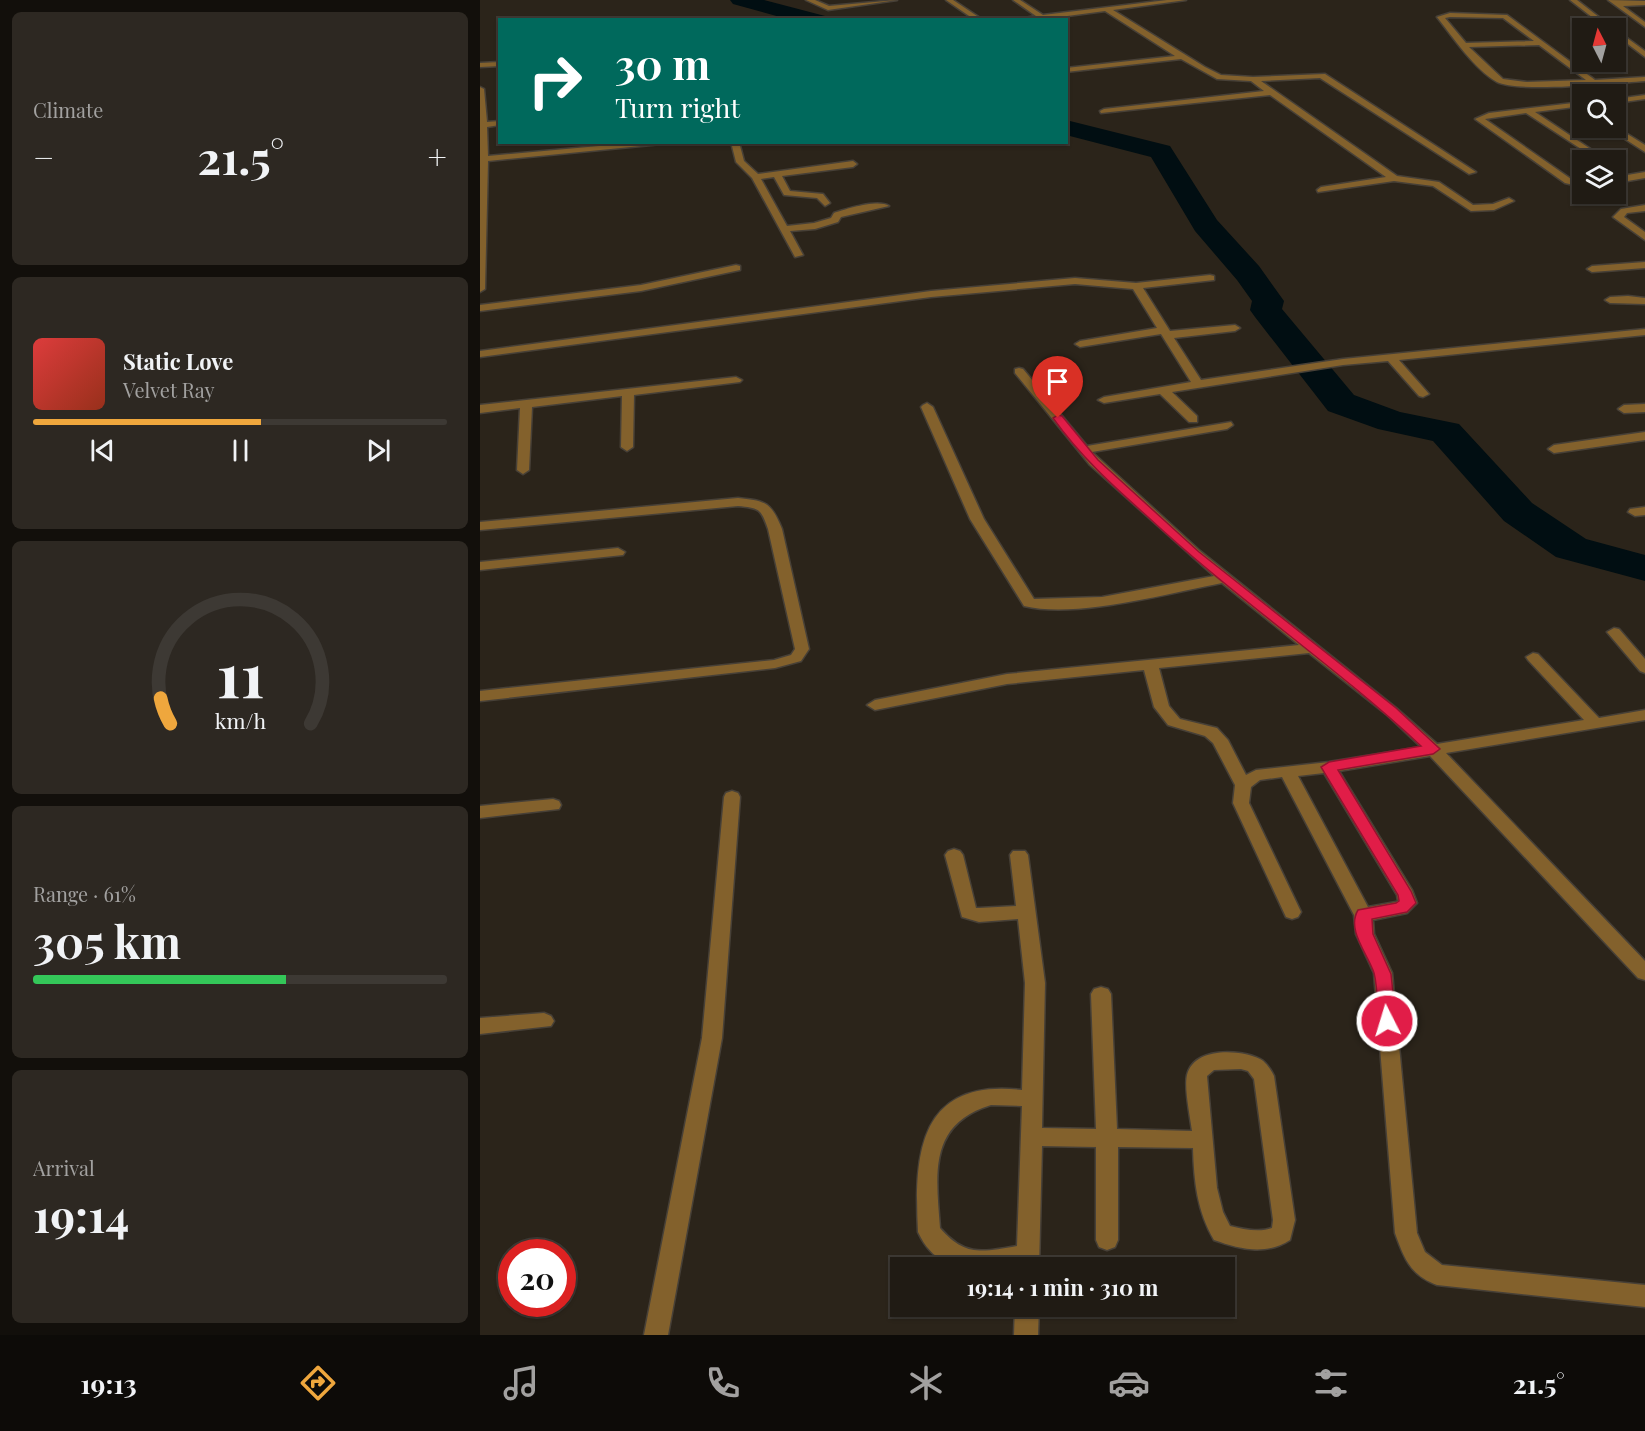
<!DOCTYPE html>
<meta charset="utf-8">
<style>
:root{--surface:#201b14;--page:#2d2822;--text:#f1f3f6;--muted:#a2a1a0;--line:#3d3934;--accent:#efa73d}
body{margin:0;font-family:"Playfair Display",serif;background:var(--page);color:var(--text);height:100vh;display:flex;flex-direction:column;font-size:22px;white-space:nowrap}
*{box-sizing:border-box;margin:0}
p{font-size:20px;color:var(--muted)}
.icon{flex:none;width:33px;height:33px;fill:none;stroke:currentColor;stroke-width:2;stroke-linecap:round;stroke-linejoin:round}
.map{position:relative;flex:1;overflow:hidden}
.panel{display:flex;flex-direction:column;gap:12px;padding:12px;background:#120f0b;width:480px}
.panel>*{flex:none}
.guide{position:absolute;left:18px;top:18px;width:570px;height:126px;border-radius:0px;box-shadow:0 2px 4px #0004,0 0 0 2px var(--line);background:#00695c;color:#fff;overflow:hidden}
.needle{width:39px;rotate:354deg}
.controls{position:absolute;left:1092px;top:18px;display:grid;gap:12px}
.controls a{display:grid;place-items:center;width:54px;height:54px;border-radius:0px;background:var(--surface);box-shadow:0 2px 4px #0004,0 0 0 2px var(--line);font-size:30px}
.speed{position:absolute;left:18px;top:1239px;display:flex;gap:12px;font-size:30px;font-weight:700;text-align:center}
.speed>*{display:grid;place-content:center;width:78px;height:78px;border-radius:50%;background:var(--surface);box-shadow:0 2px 4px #0004,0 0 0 2px var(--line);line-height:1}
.speed .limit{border:9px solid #d22;background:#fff;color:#111}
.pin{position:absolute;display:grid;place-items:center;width:51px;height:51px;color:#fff;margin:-62px -26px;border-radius:50% 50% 50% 0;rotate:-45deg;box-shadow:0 0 6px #0007}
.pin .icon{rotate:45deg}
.me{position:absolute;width:66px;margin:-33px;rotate:355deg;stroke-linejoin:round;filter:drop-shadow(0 0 4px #0008)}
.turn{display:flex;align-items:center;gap:21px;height:126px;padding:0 18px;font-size:27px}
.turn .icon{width:78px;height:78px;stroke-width:2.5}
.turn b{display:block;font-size:42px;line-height:51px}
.big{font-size:45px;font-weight:700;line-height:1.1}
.panel .card{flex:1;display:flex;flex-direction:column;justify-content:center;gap:9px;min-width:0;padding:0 21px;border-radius:9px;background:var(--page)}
.panel .dial{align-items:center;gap:0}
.dial svg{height:156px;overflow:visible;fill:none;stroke:var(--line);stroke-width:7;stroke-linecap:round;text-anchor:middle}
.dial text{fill:var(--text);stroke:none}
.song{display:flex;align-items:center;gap:18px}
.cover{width:72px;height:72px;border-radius:9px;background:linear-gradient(135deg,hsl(0 70% 55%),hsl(10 70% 35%))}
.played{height:6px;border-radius:3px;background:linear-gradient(90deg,var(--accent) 55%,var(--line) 55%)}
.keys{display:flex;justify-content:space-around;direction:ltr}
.heat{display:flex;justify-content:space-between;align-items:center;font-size:33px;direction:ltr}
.charge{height:9px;border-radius:4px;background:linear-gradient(90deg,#34c759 61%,var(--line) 0)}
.trip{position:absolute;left:410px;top:1257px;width:345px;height:60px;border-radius:0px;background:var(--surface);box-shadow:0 2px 4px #0004,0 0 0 2px var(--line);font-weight:700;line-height:60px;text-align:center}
.menu{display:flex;height:96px;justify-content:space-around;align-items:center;background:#0d0b08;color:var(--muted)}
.menu .icon{width:42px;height:42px}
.menu .selected{color:var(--accent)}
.menu b{font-size:27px;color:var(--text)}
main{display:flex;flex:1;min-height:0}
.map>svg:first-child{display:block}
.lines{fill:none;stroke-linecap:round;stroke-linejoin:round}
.river{fill:#010e12;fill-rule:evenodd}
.minor-casing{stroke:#474037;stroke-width:3}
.minor{fill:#83612c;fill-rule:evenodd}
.route{fill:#e11d48;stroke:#92132f;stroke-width:1.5}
</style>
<main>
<section class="panel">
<div class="card"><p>Climate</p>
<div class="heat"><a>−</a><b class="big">21.5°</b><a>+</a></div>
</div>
<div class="card">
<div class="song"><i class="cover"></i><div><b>Static Love</b><p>Velvet Ray</p></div></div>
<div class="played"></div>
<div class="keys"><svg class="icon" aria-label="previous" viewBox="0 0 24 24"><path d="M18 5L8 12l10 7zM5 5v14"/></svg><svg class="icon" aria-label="pause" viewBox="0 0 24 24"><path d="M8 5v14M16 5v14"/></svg><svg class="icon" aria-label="next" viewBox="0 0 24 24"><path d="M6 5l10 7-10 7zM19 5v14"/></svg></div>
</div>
<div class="card dial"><svg viewBox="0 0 100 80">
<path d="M14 69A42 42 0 1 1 86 69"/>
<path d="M14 69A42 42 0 0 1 9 56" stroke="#efa73d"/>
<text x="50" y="56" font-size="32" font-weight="700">11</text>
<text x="50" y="72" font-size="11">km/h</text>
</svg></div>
<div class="card"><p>Range · 61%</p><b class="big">305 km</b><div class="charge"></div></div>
<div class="card"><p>Arrival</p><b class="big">19:14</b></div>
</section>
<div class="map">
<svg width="1165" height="1335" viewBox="0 0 1165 1335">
<rect width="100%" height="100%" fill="#2b241a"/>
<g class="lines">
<path class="river" d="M 250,0 L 284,0 L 345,16 L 348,20 L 311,20 L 253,4 Z
M 586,120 L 690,146 L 737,220 L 779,266 L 804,301 L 802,309 L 874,395 L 920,412 L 979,424 L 1052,503 L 1106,539 L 1165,555 L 1165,581 L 1076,557 L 1024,521 L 953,441 L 898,429 L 848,411 L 775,317 L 770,310 L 772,301 L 757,280 L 715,231 L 671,157 L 586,135 Z"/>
<defs>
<path id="minor" d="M 326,0 L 335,0 L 349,6 L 417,0 L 348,10 Z
M 466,0 L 473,0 L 503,20 L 495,20 Z
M 533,0 L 540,0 L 563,15 L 687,0 L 706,0 L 633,10 L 725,67 L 741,75 L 773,77 L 845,74 L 996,172 L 989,174 L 840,78 L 781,81 L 917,176 L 959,182 L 993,205 L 1013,204 L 1029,198 L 1034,201 L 1014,210 L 991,211 L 953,186 L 914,181 L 838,192 L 837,190 L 841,187 L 906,177 L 790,95 L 621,113 L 620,111 L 624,109 L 784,91 L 771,81 L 737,79 L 701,59 L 586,72 L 586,68 L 695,56 L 625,11 L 557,20 L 533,20 L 556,16 Z
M 1090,0 L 1097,0 L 1133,28 L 1126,28 Z
M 1128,0 L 1165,1 L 1165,5 L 1143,6 L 1165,22 L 1165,27 Z
M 970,13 L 1027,15 L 1115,80 L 1165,77 L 1165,81 C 1136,83 1038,93 1017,82 C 995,70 972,36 957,17 ZM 970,17 L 1023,18 L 1054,41 L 986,43 L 965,18 ZM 1059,45 L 1106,80 L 1047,82 L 1023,79 L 989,47 Z
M 1136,30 L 1165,51 L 1165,57 L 1136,35 Z
M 20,62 L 20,66 L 0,67 L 0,63 Z
M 0,87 L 4,89 L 7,122 L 20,121 L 20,125 L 7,127 L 8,156 L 163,142 L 202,142 L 8,161 L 5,289 L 0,292 Z
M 1165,95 L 1165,99 L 1136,103 L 1136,99 Z
M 1102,102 L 1102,106 L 1055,112 L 1127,160 L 1118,160 L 1046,113 L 1005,119 L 1091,179 L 1102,181 L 1102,187 L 1085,183 L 995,119 L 1009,113 Z
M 1136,127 L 1165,145 L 1165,152 L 1128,128 Z
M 251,142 L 259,142 L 264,161 L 278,174 L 373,161 L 377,164 L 373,167 L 302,176 L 310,191 L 343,194 L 350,203 L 345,206 L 337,198 L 304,195 L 294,177 L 281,179 L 307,226 L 334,223 L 351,218 L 354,213 C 366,209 398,199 409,206 L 361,217 L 358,222 L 335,229 L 310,231 L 323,255 L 315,257 L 272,178 L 256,162 Z
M 1165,172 L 1165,178 L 1136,183 L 1136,177 Z
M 1165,205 L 1165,211 L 1147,213 L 1144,217 L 1165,232 L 1165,240 L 1133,217 L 1141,209 Z
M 1165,262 L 1165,268 L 1112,272 L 1107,269 L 1112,266 Z
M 256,265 L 260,266 L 260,270 L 161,291 L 0,311 L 0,305 L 161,285 Z
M 730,275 L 734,276 L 734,280 L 663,288 L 690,331 L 755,325 L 760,328 L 755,331 L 694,338 L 721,380 L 863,359 L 1165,329 L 1165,335 L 919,360 L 949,394 L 943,397 L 939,396 L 908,361 L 863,365 L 692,392 L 717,416 L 717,422 L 709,422 L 680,394 L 624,403 L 618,400 L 624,397 L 711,382 L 681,334 L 600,347 L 595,344 L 600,341 L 677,328 L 653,289 L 595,284 L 451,297 L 0,357 L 0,351 L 451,291 L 595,278 L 656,283 Z
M 1148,296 L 1165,298 L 1165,304 L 1130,303 L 1125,300 L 1130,297 Z
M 539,368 L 543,369 L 607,446 L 751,422 L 753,425 L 747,429 L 612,452 L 720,551 L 916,708 L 957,744 L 1104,720 L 1048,660 L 1046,657 L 1053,653 L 1058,654 L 1119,718 L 1165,710 L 1165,720 L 966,753 L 1165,961 L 1165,980 L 1158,978 L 950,756 L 859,771 L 932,890 L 937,903 L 927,913 L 893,920 L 894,934 L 912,973 L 937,1233 L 945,1252 L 962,1265 L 1165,1285 L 1165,1307 L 957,1285 C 930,1275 924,1258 915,1233 L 894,973 L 876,934 L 874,915 L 802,777 L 780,780 L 771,787 L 769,803 L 821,912 L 818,917 L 812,919 L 806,917 L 753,803 L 755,785 L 733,743 L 725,736 L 688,725 L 674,707 L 664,670 L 527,684 L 395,710 L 387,705 L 395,700 L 527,674 L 819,645 L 742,583 C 689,593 596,619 544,606 L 490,519 L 441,407 L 443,405 L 447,403 L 453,407 L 504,519 L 554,599 L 622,597 L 734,576 L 610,465 L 535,373 L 535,369 ZM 829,653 L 906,714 L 941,747 L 849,762 L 776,770 L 766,775 L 748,740 L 737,728 L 700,719 L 689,706 L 679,668 ZM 844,773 L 917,895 L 918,901 L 916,902 L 888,907 L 818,776 Z
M 256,377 L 262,380 L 260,382 L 154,395 L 153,447 L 147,451 L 141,447 L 142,396 L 52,407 L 49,470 L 43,474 L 37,470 L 40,408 L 0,413 L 0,405 Z
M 1165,404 L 1165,412 L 1144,413 L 1138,409 L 1144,405 Z
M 1165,432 L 1165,440 L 1074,453 L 1068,449 L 1074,445 Z
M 258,498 C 286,501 291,502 302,529 L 329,649 L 321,661 L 295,668 L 0,701 L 0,691 L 294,660 L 311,655 L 315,649 L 288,529 C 281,509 280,508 258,506 L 0,530 L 0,522 Z
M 1165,507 L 1165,515 L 1155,516 L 1148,512 L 1150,509 Z
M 138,548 L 145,552 L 143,555 L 0,570 L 0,562 Z
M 1134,628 L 1139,629 L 1165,659 L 1165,673 L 1160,671 L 1127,632 Z
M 252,791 L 258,793 L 260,797 L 242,1038 L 188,1335 L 164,1335 L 222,1038 L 244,797 L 246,793 Z
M 73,799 L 79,801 L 81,805 L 79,809 L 0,818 L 0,806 Z
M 474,849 L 480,851 L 483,855 L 496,908 L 499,908 L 536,906 L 530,855 L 533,851 L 545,851 L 548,855 L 565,983 L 562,1128 L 616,1129 L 611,994 L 614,989 L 621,987 L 628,989 L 631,994 L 637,1129 L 712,1131 C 710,1116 704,1088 707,1075 C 714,1047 759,1049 780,1059 C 786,1062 791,1070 794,1076 L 815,1220 L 810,1240 C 785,1256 760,1249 734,1240 C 717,1211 714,1181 713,1148 L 638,1147 L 638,1240 L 635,1247 L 627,1250 L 619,1247 L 616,1240 L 616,1147 L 562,1146 L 559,1268 C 552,1268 542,1267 537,1266 C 497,1264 460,1279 438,1232 C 434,1153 439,1078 542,1090 L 545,983 L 538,919 L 499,922 L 482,917 L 465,855 L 468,851 ZM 761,1069 L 768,1071 L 774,1079 L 793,1220 L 792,1228 C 779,1233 763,1229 750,1226 L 743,1212 L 737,1188 L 727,1076 L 734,1070 ZM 511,1105 L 542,1106 L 537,1246 C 502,1252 485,1257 460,1228 C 456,1174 448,1124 511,1105 Z
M 64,1013 L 71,1016 L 74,1021 L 71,1026 L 0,1034 L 0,1018 Z
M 535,1306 L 559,1306 L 558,1335 L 534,1335 Z"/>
</defs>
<use href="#minor" class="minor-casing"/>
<use href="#minor" class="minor"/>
</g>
<path class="route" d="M 578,415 L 582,416 L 618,460 L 719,552 L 916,708 L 960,749 L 953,754 L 858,770 L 931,891 L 936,903 L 927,912 L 892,919 L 893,934 L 911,974 L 916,1021 L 913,1026 L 907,1028 L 901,1026 L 898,1021 C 897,1006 898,988 894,973 C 888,954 866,930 878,910 L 916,903 L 919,901 L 918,895 L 841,767 L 849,762 L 941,746 C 854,665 755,598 668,517 C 633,486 600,456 573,418 Z"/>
</svg>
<div class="controls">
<a><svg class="needle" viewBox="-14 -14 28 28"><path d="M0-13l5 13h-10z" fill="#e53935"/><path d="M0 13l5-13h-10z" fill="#a2a1a0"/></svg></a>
<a><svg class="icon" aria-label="search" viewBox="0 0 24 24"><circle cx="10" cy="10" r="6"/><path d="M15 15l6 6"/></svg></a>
<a><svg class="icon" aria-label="layers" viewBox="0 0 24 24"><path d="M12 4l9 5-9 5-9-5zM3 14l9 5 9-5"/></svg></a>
</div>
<div class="speed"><div class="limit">20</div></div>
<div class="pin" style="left:578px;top:418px;background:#d93025"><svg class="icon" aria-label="arrive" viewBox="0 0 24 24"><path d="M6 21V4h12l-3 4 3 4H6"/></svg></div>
<svg class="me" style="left:907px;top:1021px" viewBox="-20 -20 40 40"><circle r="17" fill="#e11d48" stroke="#fff" stroke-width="3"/><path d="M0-11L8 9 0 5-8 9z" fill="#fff"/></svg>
<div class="trip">19:14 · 1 min · 310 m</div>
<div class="guide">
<div class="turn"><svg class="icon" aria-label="right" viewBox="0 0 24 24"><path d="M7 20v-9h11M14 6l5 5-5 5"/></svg><div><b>30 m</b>Turn right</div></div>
</div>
</div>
</main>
<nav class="menu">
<b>19:13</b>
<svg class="icon selected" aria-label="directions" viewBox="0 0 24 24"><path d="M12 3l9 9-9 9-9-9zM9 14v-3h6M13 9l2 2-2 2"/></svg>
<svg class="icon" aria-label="music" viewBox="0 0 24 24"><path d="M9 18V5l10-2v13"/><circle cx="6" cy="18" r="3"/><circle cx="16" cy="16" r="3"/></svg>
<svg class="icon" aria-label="phone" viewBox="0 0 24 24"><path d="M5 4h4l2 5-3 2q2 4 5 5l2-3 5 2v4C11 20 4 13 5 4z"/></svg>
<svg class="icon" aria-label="climate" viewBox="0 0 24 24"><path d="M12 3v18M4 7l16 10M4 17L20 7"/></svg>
<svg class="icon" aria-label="car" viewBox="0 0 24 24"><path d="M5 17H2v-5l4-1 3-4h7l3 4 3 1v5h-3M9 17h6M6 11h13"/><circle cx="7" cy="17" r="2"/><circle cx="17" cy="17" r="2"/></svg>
<svg class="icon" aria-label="filters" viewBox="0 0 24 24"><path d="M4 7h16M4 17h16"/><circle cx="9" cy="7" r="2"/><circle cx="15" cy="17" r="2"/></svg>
<b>21.5°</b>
</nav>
